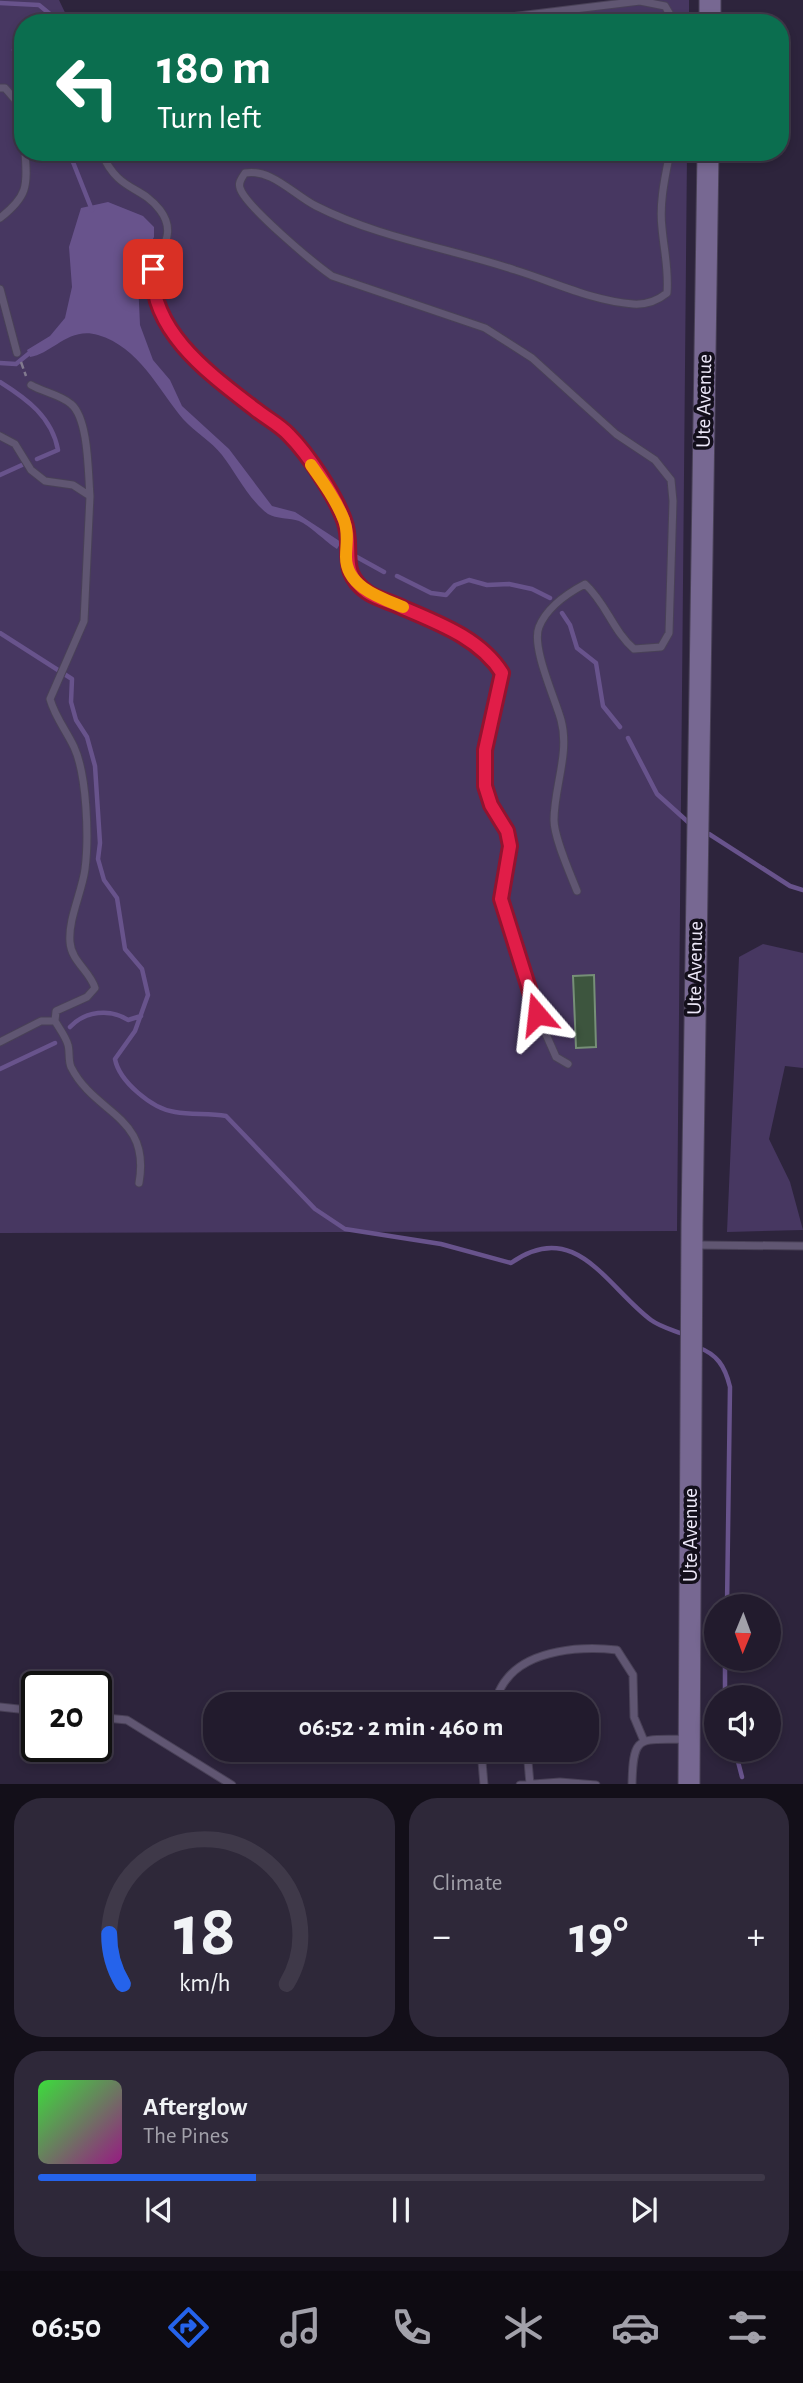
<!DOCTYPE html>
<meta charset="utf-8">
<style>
:root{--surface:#221b2d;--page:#2e2839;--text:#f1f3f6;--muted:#a2a1aa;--line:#3f3949;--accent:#2563eb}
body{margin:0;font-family:"Alegreya Sans",sans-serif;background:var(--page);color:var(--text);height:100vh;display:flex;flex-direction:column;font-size:26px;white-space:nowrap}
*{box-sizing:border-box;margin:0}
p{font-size:23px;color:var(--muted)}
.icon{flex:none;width:38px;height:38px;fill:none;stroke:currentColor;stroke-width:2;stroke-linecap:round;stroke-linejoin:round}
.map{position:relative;height:1784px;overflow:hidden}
.details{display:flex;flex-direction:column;gap:14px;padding:14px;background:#130f19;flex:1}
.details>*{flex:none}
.top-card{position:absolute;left:14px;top:14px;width:775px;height:147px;border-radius:28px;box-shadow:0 4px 10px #0003,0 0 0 2px var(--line);background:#0b6e4f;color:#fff;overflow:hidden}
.needle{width:46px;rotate:181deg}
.buttons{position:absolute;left:704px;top:1594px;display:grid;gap:14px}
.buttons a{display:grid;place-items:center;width:77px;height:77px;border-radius:50%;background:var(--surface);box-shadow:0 4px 10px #0003,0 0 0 2px var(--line);font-size:35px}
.speed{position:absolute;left:21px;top:1671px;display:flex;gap:14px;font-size:35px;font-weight:700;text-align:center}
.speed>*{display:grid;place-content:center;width:91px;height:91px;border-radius:50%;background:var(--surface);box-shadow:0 4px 10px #0003,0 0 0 2px var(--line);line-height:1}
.speed .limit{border:4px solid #111;border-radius:10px;background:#fff;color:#111}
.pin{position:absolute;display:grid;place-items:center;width:60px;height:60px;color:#fff;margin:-30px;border-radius:14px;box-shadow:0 4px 10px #0006}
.me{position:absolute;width:77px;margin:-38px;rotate:343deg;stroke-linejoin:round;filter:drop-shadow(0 0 5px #0008)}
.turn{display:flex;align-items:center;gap:24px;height:147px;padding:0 28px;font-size:32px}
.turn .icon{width:91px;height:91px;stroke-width:2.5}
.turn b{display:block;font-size:49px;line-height:60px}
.big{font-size:52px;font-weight:700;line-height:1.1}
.details .widget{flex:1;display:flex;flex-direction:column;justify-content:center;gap:10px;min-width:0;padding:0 24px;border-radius:28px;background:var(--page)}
.details .dial{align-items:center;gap:0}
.dial svg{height:182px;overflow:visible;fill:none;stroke:var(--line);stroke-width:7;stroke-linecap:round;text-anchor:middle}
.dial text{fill:var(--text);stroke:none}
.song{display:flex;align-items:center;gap:21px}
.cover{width:84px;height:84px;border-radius:10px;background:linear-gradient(135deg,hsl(120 70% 55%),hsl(310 70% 35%))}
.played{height:7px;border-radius:4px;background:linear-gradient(90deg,var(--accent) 30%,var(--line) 30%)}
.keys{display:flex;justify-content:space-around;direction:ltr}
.heat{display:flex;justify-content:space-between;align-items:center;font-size:38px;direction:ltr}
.details .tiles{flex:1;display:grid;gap:14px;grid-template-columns:1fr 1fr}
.widget:last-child{grid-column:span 2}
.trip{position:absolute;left:203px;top:1692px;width:396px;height:70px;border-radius:28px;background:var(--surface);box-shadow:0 4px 10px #0003,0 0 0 2px var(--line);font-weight:700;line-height:70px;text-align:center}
.menu{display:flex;height:112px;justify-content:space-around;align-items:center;background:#0e0b12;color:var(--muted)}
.menu .icon{width:49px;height:49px}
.menu .on{color:var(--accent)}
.menu b{font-size:32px;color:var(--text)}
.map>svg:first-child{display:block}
.green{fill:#473761}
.water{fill:#68538c}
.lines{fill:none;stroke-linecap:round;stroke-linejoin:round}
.stream{stroke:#68538c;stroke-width:4.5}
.building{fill:#3d553e;stroke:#768f77;stroke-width:2}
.lane-casing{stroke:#494157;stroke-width:9}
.secondary-casing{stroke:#494157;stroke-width:23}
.path{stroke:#827a8f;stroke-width:2.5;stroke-dasharray:7 3.5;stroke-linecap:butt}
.lane{stroke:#605672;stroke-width:7}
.secondary{stroke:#776892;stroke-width:21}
.route-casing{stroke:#92132f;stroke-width:18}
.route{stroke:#e11d48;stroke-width:12}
.slow{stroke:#f59e0b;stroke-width:12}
.labels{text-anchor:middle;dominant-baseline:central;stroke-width:7;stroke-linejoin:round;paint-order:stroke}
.street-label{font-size:21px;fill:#eee9fa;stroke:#130f1b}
</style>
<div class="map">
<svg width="803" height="1785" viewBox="0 0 803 1785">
<rect width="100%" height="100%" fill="#2d243c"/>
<path class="green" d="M 0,0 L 59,0 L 70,23 L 23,23 L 23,152 L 687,152 L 677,1231 L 0,1233 Z
M 643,0 L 689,0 L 689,23 L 419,23 Z
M 763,944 L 803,953 L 803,1068 L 785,1066 L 769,1139 L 790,1182 L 803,1230 L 727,1232 L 739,957 Z"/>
<path class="water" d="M 108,202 L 143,216 L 154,227 L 154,237 L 142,259 L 138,281 L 140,325 L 153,360 L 170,380 L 182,406 L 229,449 L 272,506 L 295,512 L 341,542 L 337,549 C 326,542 309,525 299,521 C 290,518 276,519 268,514 C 249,500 236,473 222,455 C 211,441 195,432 183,419 C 158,389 139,347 98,335 C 69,326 52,354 30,357 L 27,350 L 50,336 L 65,318 L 72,287 L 69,247 L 81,208 Z"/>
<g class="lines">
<path class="stream" d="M 0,3 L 39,5 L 50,14 L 51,23
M 23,43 L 14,50 L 23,62
M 69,152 L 92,210
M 0,363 L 16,364 L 32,351
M 0,382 C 27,399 52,417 58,450 L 37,459
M 0,475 L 22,465
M 355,556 L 384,572
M 397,576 L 431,593 L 446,595 L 455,585 L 469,580 L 487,585 L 509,584 L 532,589 L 550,598
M 562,613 L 570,625 L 577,648 L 596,663 L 603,706 L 620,727
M 0,633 L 72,679 L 71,702 L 76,720 L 87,737 L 95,766 L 100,843 L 98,859 L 104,880 L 117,898 L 125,949 L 142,969 L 148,995 L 135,1031 L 115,1059 C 119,1081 152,1109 175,1112 C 192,1115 209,1113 226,1116 L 315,1209 L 345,1229 L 441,1244 L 511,1263 C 575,1217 607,1287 651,1320 C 659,1326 672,1330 680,1333
M 628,738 L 657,794 L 688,822
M 709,834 L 790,886 L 803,890
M 70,1027 C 85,1011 110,1008 128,1020 L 141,1016
M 0,1069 L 55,1043
M 697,1347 C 717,1354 725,1366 730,1387 L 727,1606
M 725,1659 L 725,1698
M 735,1750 L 742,1777"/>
</g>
<path class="building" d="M 594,975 L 596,1047 L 576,1048 L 573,976 Z"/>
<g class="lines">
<defs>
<path id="lane" d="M 461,23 L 640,1 L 665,6 L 675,23
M 0,88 L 5,88 L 18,103
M 23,103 L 18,103 L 23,136
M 101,152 C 119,193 140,184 160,210 C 185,243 139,261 157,304 C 174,349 221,383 258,411 C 268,419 282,427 291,437 C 311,461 335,493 345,522 C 350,539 342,560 350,574 C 359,591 380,598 397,605 C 435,621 480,638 502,673 L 485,750 L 485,786 L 491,805 L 507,831 L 510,846 L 501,899 L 537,1014 L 556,1057 L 568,1064
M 0,218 C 27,197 28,187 25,152
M 0,289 L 17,353
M 0,436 L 15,444 L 31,470 L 45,481 L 73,485 L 90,496 C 88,474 89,419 71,404 C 61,395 43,392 31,385
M 577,891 C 570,873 554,838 554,820 C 554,787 570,753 561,720 C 555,698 531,647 539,627 C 547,607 566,594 585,584 C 606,603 613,631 634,649 L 661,647 L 669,633 L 673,501 L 671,480 L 655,460 L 616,434 L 532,358 L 485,328 L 332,276 C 315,264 245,206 240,188 C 238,182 242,178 245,173 C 271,168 294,195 316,206 C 379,238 449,248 515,270 C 554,282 592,301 633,304 C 647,305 657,301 667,293 C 669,270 664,251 662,228 C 659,203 665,177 670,152
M 55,1021 L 56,1011 L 87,997 L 95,988 C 90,971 71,961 70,942 C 68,919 82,892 85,869 C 89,838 87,775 74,747 C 66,730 55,717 50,699 L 84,621 L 90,496
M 0,1042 L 41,1021 L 55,1021 C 59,1028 66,1037 68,1045 C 70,1052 68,1060 71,1067 C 95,1115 151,1115 139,1183
M 696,1245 L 803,1246
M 493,1704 C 497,1697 500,1687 506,1680 C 529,1649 583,1646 617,1650 L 633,1675 L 634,1717 L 644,1741
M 0,1707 L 37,1711
M 96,1717 L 127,1720 L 232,1785
M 481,1750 L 484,1785
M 527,1750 L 530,1784
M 520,1785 L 560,1782 L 596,1785
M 632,1785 C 633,1731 640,1741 688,1739"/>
<path id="secondary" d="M 710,23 L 710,0
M 689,1785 L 692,1224 L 708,152"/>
</defs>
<use href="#lane" class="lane-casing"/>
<use href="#secondary" class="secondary-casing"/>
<path class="path" d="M 21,362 L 26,376"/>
<use href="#lane" class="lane"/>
<use href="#secondary" class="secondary"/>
</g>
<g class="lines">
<defs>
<path id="route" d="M 153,269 C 149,331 211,375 255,409 C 266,418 280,425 289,435 C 308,454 335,495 344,520 C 355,548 337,571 367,592 C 377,599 391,602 401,607 C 438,623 480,638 502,673 L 485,750 L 485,786 L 491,805 L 507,831 L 510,846 L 501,899 L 537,1014"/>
</defs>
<use href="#route" class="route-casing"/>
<use href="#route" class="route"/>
<path class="slow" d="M 311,465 C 323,482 336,500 344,520 C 349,534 346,544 346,557 C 346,587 381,598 403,607"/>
</g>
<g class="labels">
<g class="street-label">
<text transform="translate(704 401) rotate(-89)">Ute Avenue</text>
<text transform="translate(695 968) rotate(-89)">Ute Avenue</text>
<text transform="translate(690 1535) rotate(-90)">Ute Avenue</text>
</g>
</g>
</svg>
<div class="buttons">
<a><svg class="needle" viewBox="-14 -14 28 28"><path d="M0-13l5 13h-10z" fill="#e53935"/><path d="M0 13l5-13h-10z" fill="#a2a1aa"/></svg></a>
<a><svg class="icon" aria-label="sound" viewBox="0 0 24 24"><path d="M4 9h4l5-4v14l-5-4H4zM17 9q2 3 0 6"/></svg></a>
</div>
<div class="speed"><div class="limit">20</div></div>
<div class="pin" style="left:153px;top:269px;background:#d93025"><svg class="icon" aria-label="arrive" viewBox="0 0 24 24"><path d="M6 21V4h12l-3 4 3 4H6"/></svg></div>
<svg class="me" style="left:537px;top:1014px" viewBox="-20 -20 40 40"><path d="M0-17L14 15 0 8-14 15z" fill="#e11d48" stroke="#fff" stroke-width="4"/></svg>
<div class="trip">06:52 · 2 min · 460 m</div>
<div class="top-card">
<div class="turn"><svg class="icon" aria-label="left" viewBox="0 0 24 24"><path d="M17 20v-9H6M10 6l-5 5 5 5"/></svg><div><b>180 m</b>Turn left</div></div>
</div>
</div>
<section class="details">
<div class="tiles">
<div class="widget dial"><svg viewBox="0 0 100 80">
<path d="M14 69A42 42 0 1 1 86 69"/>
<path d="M14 69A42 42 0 0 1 8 47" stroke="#2563eb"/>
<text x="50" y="56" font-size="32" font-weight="700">18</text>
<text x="50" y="72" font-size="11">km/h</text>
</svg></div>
<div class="widget"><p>Climate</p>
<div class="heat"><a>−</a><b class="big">19°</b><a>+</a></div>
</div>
<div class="widget">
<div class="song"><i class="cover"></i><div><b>Afterglow</b><p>The Pines</p></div></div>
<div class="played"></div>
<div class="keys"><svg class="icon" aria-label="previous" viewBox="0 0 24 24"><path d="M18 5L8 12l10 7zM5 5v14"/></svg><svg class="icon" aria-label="pause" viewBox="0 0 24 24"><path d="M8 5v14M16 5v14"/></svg><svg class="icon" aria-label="next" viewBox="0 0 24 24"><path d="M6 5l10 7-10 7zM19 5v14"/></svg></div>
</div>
</div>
</section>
<nav class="menu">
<b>06:50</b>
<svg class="icon on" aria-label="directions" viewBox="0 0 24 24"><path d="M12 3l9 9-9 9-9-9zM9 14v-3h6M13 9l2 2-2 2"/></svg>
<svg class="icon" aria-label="music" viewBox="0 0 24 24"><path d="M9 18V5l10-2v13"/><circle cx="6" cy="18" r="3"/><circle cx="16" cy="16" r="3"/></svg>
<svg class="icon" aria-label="phone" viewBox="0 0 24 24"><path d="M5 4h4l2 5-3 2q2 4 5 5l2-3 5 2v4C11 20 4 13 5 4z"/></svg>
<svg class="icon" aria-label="climate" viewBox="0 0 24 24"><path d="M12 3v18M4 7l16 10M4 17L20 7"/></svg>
<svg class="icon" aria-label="car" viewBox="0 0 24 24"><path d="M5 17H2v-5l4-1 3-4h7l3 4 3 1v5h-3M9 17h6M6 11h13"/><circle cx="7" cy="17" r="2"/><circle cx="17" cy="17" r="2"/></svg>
<svg class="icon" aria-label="filters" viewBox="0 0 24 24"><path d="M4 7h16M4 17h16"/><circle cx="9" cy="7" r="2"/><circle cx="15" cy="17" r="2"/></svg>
</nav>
